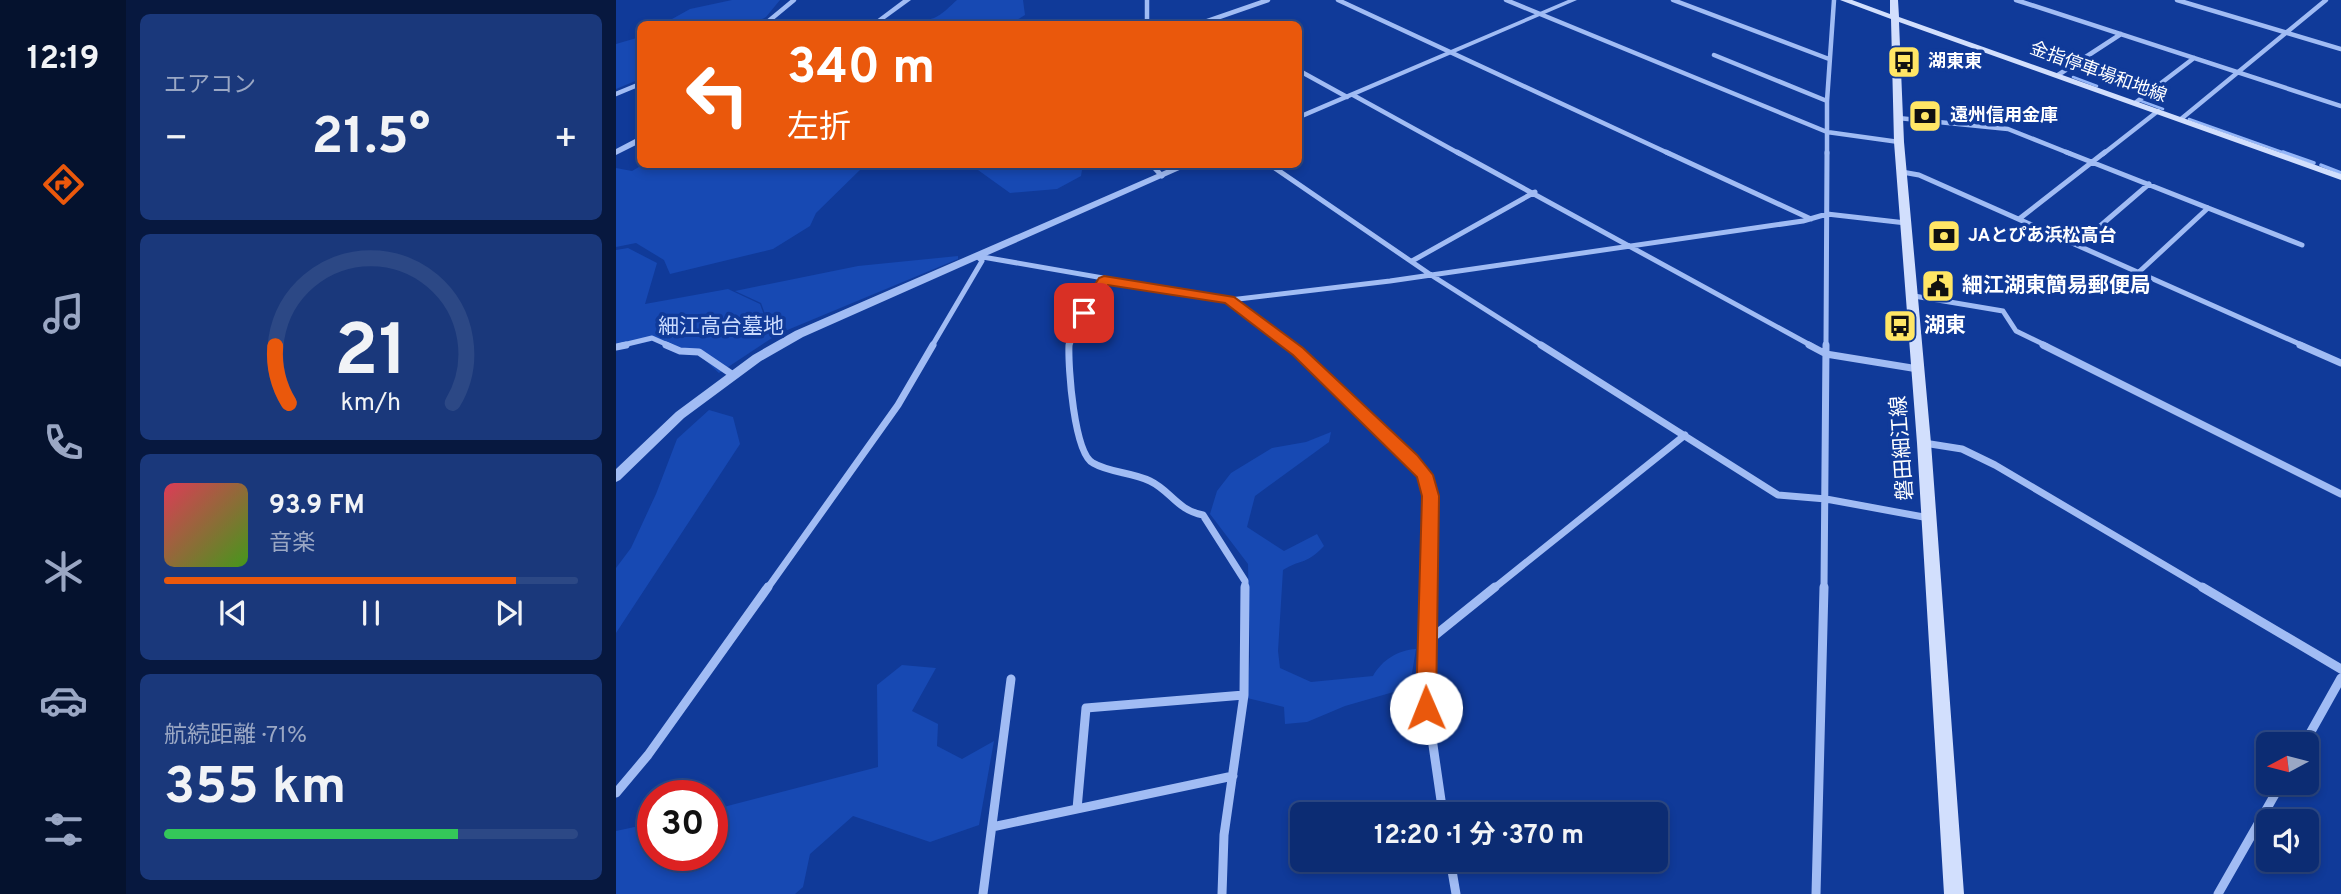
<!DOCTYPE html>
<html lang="ja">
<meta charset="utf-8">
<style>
:root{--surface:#0c2c73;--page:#1a387b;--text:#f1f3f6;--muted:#9aa7c4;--line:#2c4885;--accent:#ea580c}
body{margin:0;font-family:Overpass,"Noto Sans JP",sans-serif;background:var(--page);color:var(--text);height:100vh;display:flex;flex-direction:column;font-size:26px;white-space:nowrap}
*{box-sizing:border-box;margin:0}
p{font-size:23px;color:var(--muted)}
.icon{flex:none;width:38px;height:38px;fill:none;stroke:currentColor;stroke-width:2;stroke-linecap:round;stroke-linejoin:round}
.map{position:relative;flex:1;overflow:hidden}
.sheet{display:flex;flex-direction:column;gap:14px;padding:14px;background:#07183f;width:490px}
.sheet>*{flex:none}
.banner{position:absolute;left:21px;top:21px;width:665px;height:147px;border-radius:10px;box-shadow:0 4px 10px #0003,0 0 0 2px var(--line);background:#ea580c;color:#fff;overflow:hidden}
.needle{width:46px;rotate:263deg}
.tools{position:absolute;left:1640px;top:732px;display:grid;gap:14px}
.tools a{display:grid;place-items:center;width:63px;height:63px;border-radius:10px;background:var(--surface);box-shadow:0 4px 10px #0003,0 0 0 2px var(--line);font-size:35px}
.speed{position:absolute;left:21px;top:780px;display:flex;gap:14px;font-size:35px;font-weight:700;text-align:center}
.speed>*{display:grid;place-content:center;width:91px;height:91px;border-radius:50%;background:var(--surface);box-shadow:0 4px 10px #0003,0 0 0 2px var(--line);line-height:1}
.speed .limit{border:10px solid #d22;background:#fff;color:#111}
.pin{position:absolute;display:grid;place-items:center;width:60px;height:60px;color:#fff;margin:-30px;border-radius:14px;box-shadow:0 4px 10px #0006}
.me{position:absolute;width:77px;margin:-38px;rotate:359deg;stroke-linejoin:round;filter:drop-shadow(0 0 5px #0008)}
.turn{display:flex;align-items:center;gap:24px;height:147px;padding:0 35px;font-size:32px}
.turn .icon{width:91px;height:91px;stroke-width:2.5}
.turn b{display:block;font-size:49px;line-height:60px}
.big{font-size:52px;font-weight:700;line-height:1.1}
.sheet .card{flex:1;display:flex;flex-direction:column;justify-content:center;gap:10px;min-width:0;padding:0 24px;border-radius:10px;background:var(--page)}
.sheet .dial{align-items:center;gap:0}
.dial svg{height:182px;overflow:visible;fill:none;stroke:var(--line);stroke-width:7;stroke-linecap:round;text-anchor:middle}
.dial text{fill:var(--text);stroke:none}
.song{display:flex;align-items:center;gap:21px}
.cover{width:84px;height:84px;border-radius:10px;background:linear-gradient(135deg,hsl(350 70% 55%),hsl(100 70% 35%))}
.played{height:7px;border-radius:4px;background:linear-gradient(90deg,var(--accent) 85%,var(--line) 85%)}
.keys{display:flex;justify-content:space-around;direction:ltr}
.heat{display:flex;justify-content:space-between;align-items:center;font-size:38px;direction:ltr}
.charge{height:10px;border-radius:5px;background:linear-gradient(90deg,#34c759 71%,var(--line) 0)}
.trip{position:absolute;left:674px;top:802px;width:378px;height:70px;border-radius:10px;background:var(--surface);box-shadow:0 4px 10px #0003,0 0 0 2px var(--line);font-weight:700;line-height:70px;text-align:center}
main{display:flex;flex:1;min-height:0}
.menu{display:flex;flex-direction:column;width:126px;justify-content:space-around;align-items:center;background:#05122e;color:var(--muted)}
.menu .icon{width:49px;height:49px}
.menu .on{color:var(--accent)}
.menu b{font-size:32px;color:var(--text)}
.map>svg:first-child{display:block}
.green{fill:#1749b3}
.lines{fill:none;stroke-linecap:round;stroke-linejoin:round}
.stream-far1{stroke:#93b5f8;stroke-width:2.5}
.stream{stroke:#93b5f8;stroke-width:3.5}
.minor-far3{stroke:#a1bcf4;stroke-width:4.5}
.minor-far2{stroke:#a1bcf4;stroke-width:5}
.minor-far1{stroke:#a1bcf4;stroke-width:7}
.minor{stroke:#a1bcf4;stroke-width:9}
.tertiary{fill:#a1bcf4;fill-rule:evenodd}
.secondary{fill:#d2dffd;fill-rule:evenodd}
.route{fill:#ea580c;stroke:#983908;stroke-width:2}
.labels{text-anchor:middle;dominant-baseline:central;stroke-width:7;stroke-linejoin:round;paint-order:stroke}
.far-poi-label{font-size:18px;font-weight:bold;fill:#fff;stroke:#103a99;text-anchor:start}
.far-street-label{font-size:18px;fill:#fff;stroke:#103a99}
.poi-label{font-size:21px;font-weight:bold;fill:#fff;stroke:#103a99;text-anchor:start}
.park-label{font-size:21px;fill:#cadbfe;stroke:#103a99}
.street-label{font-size:21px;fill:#fff;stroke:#103a99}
</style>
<main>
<nav class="menu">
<b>12:19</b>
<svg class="icon on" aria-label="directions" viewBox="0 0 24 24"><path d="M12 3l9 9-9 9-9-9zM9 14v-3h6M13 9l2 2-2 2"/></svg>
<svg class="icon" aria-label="music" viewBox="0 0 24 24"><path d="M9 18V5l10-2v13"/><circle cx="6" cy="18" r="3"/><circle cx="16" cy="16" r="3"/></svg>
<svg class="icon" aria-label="phone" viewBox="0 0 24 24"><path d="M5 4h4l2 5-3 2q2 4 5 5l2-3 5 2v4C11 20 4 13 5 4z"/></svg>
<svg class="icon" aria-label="climate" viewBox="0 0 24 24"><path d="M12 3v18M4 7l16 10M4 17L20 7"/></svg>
<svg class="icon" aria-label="car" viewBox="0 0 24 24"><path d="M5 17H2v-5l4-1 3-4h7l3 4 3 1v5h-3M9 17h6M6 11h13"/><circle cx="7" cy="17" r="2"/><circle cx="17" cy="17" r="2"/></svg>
<svg class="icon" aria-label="filters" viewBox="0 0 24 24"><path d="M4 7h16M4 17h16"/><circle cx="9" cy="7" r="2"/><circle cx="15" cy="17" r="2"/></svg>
</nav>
<section class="sheet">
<div class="card"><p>エアコン</p>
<div class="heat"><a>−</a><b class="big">21.5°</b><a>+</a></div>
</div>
<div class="card dial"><svg viewBox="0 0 100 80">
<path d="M14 69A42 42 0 1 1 86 69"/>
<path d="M14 69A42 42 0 0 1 8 44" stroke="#ea580c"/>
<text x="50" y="56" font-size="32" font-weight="700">21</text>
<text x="50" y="72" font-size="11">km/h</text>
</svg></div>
<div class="card">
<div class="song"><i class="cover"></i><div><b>93.9 FM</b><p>音楽</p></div></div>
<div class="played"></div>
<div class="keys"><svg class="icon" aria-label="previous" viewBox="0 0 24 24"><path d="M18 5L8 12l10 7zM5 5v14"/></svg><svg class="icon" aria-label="pause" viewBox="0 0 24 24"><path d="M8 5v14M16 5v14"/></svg><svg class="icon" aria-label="next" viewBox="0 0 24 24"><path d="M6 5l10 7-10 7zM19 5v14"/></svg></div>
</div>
<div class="card"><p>航続距離 · 71%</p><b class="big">355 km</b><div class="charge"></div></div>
</section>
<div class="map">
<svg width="1725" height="894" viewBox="0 0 1725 894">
<rect width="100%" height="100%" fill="#103a99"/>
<path class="green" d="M 116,0 L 164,0 L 150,17 L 137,24 L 47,24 L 74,9 Z
M 341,0 L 407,0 L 409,15 L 394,24 L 266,24 C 281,16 301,24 318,18 C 326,15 334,6 341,0 Z
M 24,37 L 24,79 L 0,89 L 0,44 Z
M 28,164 L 254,164 L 254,165 L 248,166 L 200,213 L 194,226 L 157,249 L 54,274 L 48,260 L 20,243 L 0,247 L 0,168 L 16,171 Z
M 467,164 L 465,176 L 441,189 L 394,193 L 355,165 Z
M 12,248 L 41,263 L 29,304 L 112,289 L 144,304 L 156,338 L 103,373 L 80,352 L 61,352 L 42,340 L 0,348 L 0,250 Z
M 342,256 L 342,259 L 157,336 L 145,303 L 119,291 L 242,266 Z
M 93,410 L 117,417 L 124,444 L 0,633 L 0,568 L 15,548 L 40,494 L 61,439 Z
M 715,432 L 713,442 L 639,496 L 631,527 L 668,551 L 701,534 L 708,546 C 690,565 687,558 667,570 L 662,651 L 664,668 L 695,682 L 757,676 C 766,660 782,650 800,649 L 796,673 L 788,689 L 729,706 L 691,722 L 669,724 L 668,707 L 631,698 L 634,656 L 632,564 L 594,514 L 601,491 L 615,473 L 656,448 L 690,442 Z
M 286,665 L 320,668 L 296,711 L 322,724 L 321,746 L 346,759 L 378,741 L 363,825 L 314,842 L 237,816 L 194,854 L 187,887 L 179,894 L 0,894 L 0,831 L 37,823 L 37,856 L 96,856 L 96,810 L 262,767 L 261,685 Z"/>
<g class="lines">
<path class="stream-far1" d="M 1457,77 L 1481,86
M 1525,101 L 1547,109
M 1573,119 L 1672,154"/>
<path class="stream" d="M 1667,152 L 1698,163
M 1705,165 L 1725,173"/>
<path class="minor-far3" d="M 531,0 L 531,24
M 722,0 L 1054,154
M 890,0 L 1211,132 L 1283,142
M 1057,0 L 1213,59
M 1400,0 L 1725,106
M 1561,0 L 1725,49
M 149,24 L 178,0
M 583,24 L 652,0
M 1098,55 L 1211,101
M 682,70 L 731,97
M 1442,75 L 1505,34
M 0,94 L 24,84
M 737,95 L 844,154
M 1519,103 L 1578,58
M 1282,118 L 1392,129 L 1455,154
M 1565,119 L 1710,0
M 1211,154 L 1211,101 L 1218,0
M 1487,154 L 1542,111"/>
<path class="minor-far2" d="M 841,152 L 1196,346
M 1050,152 L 1195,219
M 1450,152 L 1686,245
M 535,164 L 546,176
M 653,164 L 815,275 L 927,346
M 1286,172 L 1303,175 L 1688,346
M 1403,219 L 1489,152
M 1462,245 L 1533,184
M 361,256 L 613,300 L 676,346
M 796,261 L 919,192
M 1523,272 L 1592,208
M 1298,296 L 1387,311 L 1400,331 L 1431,346
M 614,300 L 774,281 L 1187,221 L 1211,214 L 1290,223
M 3,346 L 36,338 L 54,346
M 316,346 L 366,261 L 361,256
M 453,346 L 488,280
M 1210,346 L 1211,152"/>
<path class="minor-far1" d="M 50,345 L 64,351 L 83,352 L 117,375
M 453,345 C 452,367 458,453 477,463 C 494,473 516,472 534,481 C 555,491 561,510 587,515 L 629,581 L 629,589
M 673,345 L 809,475 L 814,496 L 812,589
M 925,345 L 1162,495 L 1210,499 L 1313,518
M 1193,345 L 1210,354 L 1302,369
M 1427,345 L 1725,494
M 1684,345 L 1725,363
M 0,347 L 10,345
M 1308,443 L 1346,449 L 1379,465 L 1589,589
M 151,589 L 282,405 L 317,345
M 877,589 L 1069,435
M 1208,589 L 1210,345"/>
<path class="minor" d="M 812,587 L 809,690 L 827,814
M 1586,587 L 1725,669
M 812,641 L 879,587
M 1688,744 L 1725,678
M 0,793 L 32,755 L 152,587
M 461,809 L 470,708 L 628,695
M 376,827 L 617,776
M 834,859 L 840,894
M 367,894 L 395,679
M 606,894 L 608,835 L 628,695 L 629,587
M 1200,894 L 1208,587
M 1602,894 L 1666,782"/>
<path class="tertiary" d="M 287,0 L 295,0 L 262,24 L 255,24 Z
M 952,0 L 961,0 L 682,120 L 682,115 Z
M 21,138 L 24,138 L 24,143 L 0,155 L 0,149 Z
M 564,164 L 577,164 L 187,337 L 145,361 L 68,418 L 4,480 L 0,482 L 0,469 L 60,412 L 137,355 L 179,331 Z"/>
<path class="secondary" d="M 1224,0 L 1236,0 L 1274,14 L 1274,0 L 1282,0 L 1283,17 L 1725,174 L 1725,180 L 1283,22 L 1288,142 L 1315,443 L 1348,894 L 1328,894 L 1301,443 L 1278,142 L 1275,19 Z"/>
</g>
<path class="route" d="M 488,276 L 618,297 L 687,348 L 801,455 L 817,475 L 823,496 L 820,708 L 817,714 L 810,717 L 803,714 L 800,708 L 806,496 L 801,477 L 677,355 L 609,303 L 492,285 L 473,317 L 463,317 L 461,313 L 483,278 Z"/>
<defs>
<symbol id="bus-square" viewBox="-11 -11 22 22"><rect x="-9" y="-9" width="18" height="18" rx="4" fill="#ffe665" stroke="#103a99"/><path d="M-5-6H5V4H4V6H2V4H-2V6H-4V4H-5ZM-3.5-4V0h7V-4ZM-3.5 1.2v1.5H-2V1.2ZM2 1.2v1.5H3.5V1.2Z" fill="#111"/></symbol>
<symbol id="bank-square" viewBox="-11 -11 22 22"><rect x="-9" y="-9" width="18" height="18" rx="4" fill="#ffe665" stroke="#103a99"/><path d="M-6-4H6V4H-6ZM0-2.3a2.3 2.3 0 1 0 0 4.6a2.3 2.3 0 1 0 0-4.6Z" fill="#111"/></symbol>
<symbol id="civic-square" viewBox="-11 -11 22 22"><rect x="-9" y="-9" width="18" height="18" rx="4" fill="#ffe665" stroke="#103a99"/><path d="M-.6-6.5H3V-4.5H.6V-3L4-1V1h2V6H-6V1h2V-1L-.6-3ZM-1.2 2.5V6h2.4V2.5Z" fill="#111"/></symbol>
</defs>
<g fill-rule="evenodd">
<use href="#bus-square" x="1269" y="43" width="38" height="38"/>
<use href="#bank-square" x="1290" y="97" width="38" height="38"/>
<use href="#bank-square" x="1309" y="217" width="38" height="38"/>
<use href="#civic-square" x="1303" y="267" width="38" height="38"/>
<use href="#bus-square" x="1265" y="307" width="38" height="38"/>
</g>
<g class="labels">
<g class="far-poi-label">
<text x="1312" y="62">湖東東</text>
<text x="1334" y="116">遠州信用金庫</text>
<text x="1352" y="236">JAとぴあ浜松高台</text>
</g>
<g class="far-street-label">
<text transform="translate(1482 73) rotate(20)">金指停車場和地線</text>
</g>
<g class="poi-label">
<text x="1346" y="286">細江湖東簡易郵便局</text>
<text x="1308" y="326">湖東</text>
</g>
<g class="park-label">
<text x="105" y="327">細江高台墓地</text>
</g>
<g class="street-label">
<text transform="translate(1287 448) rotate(-94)">磐田細江線</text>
</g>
</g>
</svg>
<div class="tools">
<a><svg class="needle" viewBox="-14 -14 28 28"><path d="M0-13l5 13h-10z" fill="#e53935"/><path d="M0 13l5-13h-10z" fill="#9aa7c4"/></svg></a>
<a><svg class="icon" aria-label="sound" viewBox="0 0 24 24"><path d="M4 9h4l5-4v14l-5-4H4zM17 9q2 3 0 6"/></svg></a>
</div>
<div class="speed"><div class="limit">30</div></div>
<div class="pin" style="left:468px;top:313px;background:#d93025"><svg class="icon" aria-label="arrive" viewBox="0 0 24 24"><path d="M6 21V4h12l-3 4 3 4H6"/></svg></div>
<svg class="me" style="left:810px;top:708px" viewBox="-20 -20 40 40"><circle r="19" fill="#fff"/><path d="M0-13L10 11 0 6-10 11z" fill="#ea580c"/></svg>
<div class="trip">12:20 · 1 分 · 370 m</div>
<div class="banner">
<div class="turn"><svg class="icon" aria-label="left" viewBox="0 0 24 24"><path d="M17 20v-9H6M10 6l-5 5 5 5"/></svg><div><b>340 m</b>左折</div></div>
</div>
</div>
</main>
